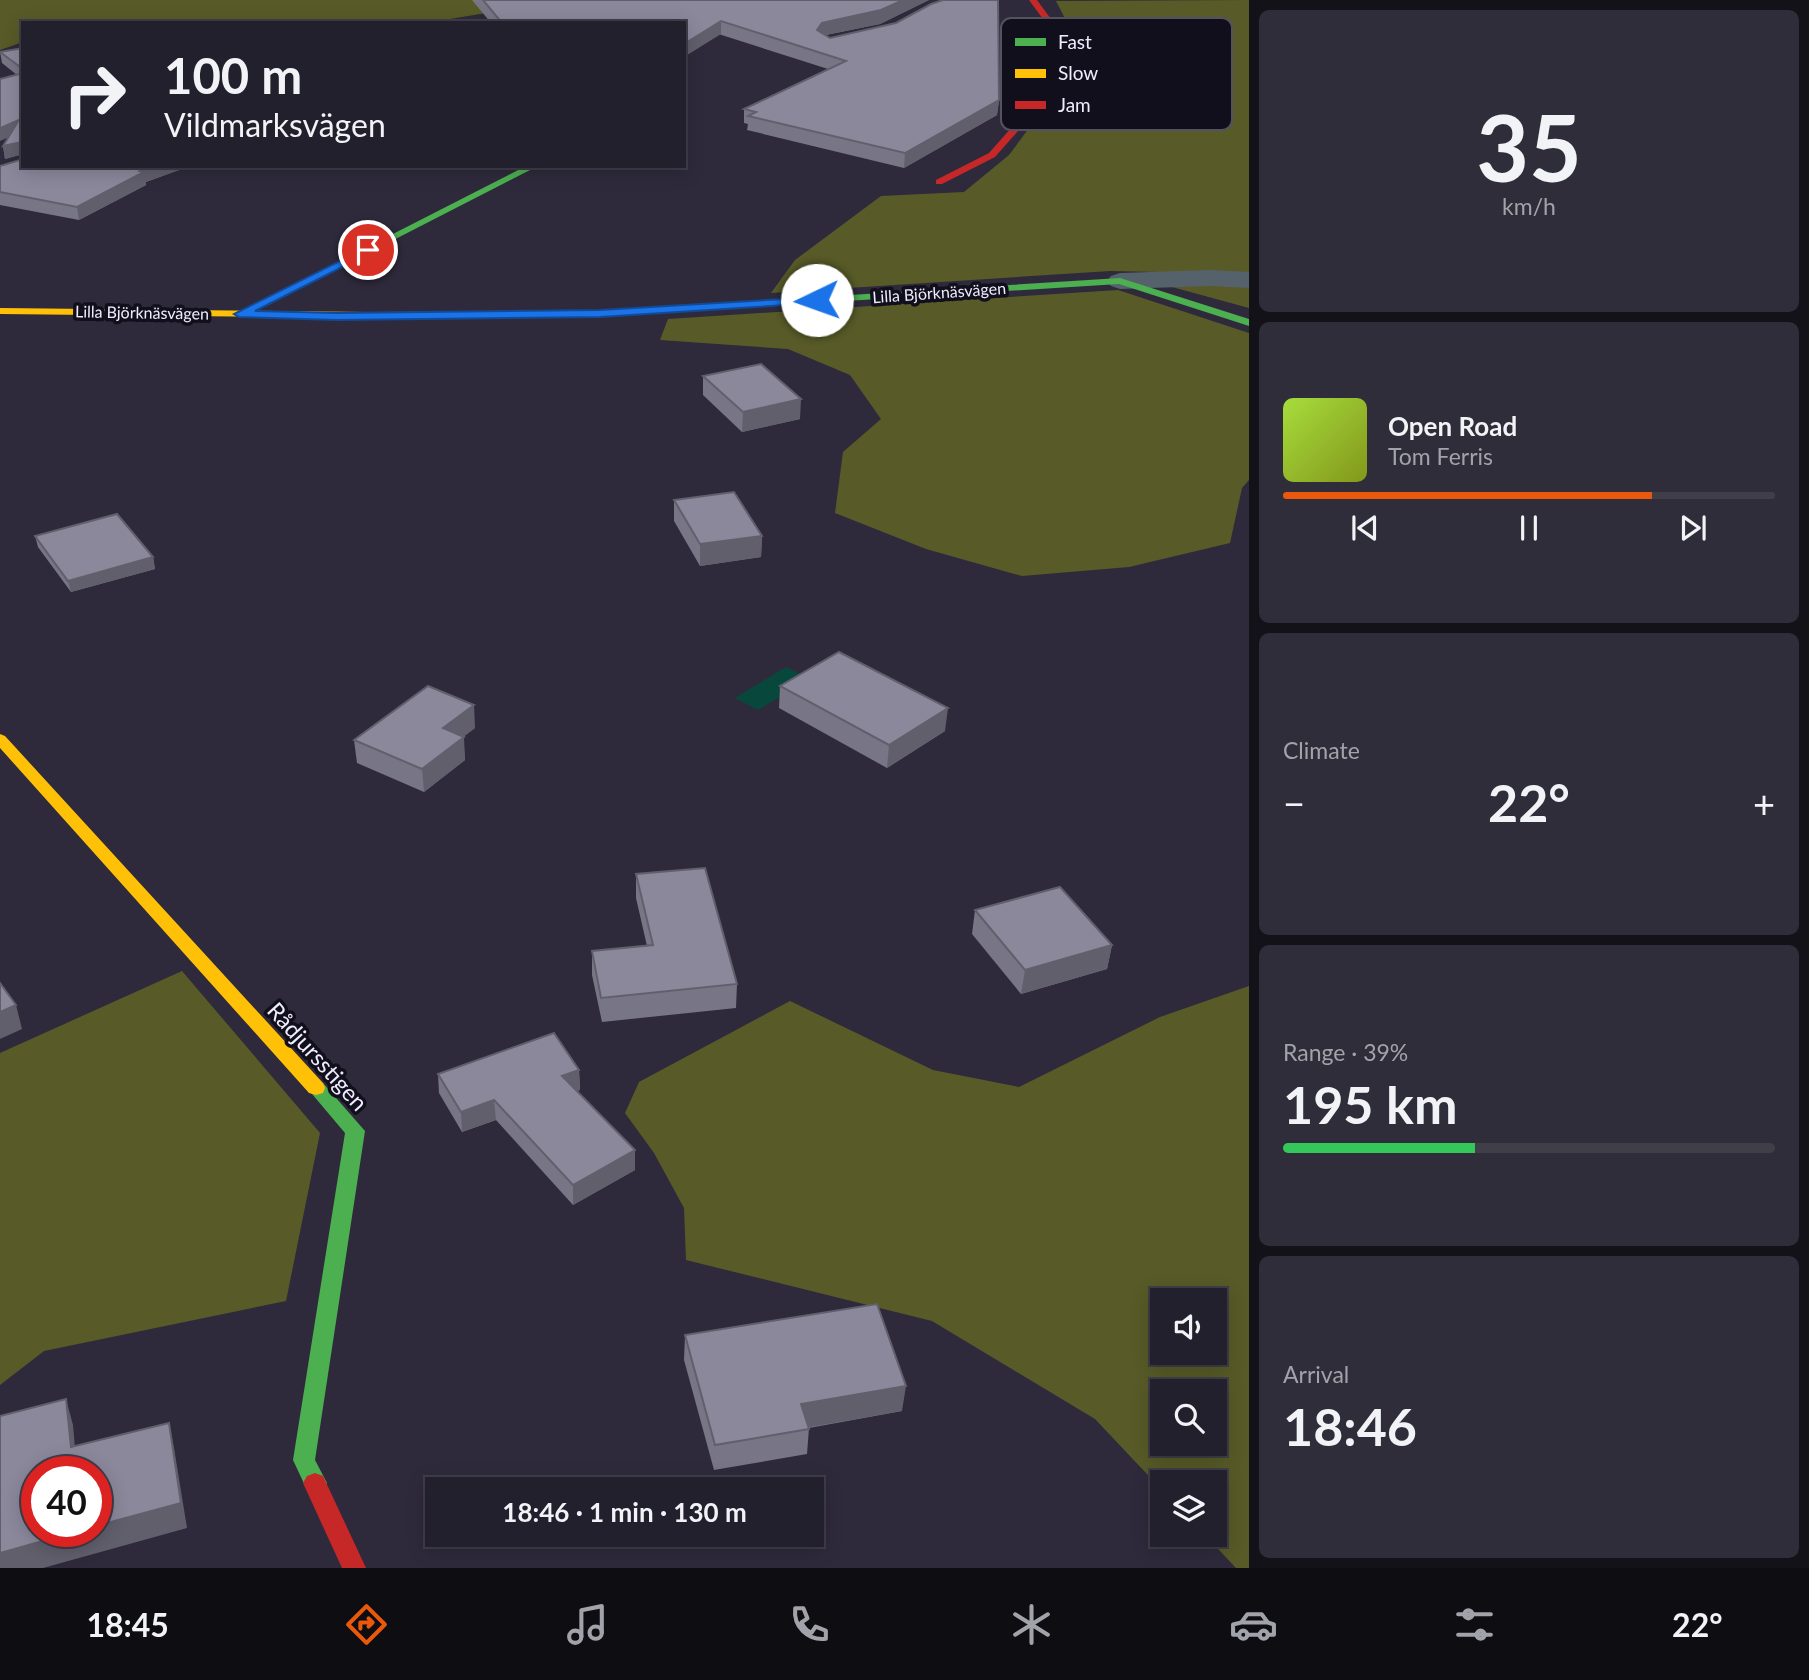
<!DOCTYPE html>
<meta charset="utf-8">
<style>
:root{--surface:#22202d;--page:#2e2d39;--text:#f1f3f6;--muted:#a2a3aa;--line:#3f3e49;--accent:#ea580c}
body{margin:0;font-family:Lato,sans-serif;background:var(--page);color:var(--text);height:100vh;display:flex;flex-direction:column;font-size:26px;white-space:nowrap}
*{box-sizing:border-box;margin:0}
p{font-size:23px;color:var(--muted)}
.icon{flex:none;width:38px;height:38px;fill:none;stroke:currentColor;stroke-width:2;stroke-linecap:round;stroke-linejoin:round}
.map{position:relative;flex:1;overflow:hidden}
.side{display:flex;flex-direction:column;gap:10px;padding:10px;background:#131219;width:560px}
.side>*{flex:none}
.banner{position:absolute;left:21px;top:21px;width:665px;height:147px;border-radius:0px;box-shadow:0 4px 18px #0003,0 0 0 2px var(--line);background:#22202d;color:var(--text);overflow:hidden}
.controls{position:absolute;left:1150px;top:1288px;display:grid;gap:14px}
.controls a{display:grid;place-items:center;width:77px;height:77px;border-radius:0px;background:var(--surface);box-shadow:0 4px 18px #0003,0 0 0 2px var(--line);font-size:35px}
.speed{position:absolute;left:21px;top:1456px;display:flex;gap:14px;font-size:35px;font-weight:700;text-align:center}
.speed>*{display:grid;place-content:center;width:91px;height:91px;border-radius:50%;background:var(--surface);box-shadow:0 4px 18px #0003,0 0 0 2px var(--line);line-height:1}
.speed .limit{border:10px solid #d22;background:#fff;color:#111}
.pin{position:absolute;display:grid;place-items:center;width:60px;height:60px;color:#fff;margin:-30px;border:4px solid #fff;border-radius:50%;box-shadow:0 2px 7px #0007}
.me{position:absolute;width:77px;margin:-38px;rotate:267deg;stroke-linejoin:round;filter:drop-shadow(0 0 5px #0008)}
.turn{display:flex;align-items:center;gap:24px;height:147px;padding:0 28px;font-size:32px}
.turn .icon{width:91px;height:91px;stroke-width:2.5}
.turn b{display:block;font-size:49px;line-height:60px}
.big{font-size:52px;font-weight:700;line-height:1.1}
.side .card{flex:1;display:flex;flex-direction:column;justify-content:center;gap:10px;min-width:0;padding:0 24px;border-radius:10px;background:var(--page)}
.side .dial{align-items:center;gap:0}
.dial b{font-size:91px;line-height:1}
.song{display:flex;align-items:center;gap:21px}
.cover{width:84px;height:84px;border-radius:10px;background:linear-gradient(135deg,hsl(80 70% 55%),hsl(70 70% 35%))}
.played{height:7px;border-radius:4px;background:linear-gradient(90deg,var(--accent) 75%,var(--line) 75%)}
.keys{display:flex;justify-content:space-around;direction:ltr}
.heat{display:flex;justify-content:space-between;align-items:center;font-size:38px;direction:ltr}
.charge{height:10px;border-radius:5px;background:linear-gradient(90deg,#34c759 39%,var(--line) 0)}
.trip{position:absolute;left:425px;top:1477px;width:399px;height:70px;border-radius:0px;background:var(--surface);box-shadow:0 4px 18px #0003,0 0 0 2px var(--line);font-weight:700;line-height:70px;text-align:center}
.tabs{display:flex;height:112px;justify-content:space-around;align-items:center;background:#0e0d12;color:var(--muted)}
.tabs .icon{width:49px;height:49px}
.tabs .selected{color:var(--accent)}
.tabs b{font-size:32px;color:var(--text)}
main{display:flex;flex:1;min-height:0}
.map>svg:first-child{display:block}
.forest{fill:#585b27;fill-rule:evenodd}
.water{fill:#08483c}
.lines{fill:none;stroke-linecap:round;stroke-linejoin:round}
.street{fill:#55626c;fill-rule:evenodd}
.fast{fill:#4caf50;fill-rule:evenodd}
.slow{fill:#ffc107;fill-rule:evenodd}
.jam{fill:#c62828;fill-rule:evenodd}
.wall{fill:#787586}
.shaded-wall{fill:#625f6d}
.building{fill:#8c889c;stroke:#625f6d;stroke-width:2}
.route{fill:#1a73e8;stroke:#114b97;stroke-width:2}
.labels{text-anchor:middle;dominant-baseline:central;stroke-width:7;stroke-linejoin:round;paint-order:stroke}
.far-street-label{font-size:16px;fill:#efecfd;stroke:#120f1d}
.near-street-label{font-size:23px;fill:#efecfd;stroke:#120f1d}
.key{fill:#120f1d;stroke:#545160;stroke-width:2}
.key-label{font-size:19px;fill:#efecfd}
</style>
<main>
<div class="map">
<svg width="1249" height="1568" viewBox="0 0 1249 1568">
<rect width="100%" height="100%" fill="#2e2a3c"/>
<path class="forest" d="M 0,0 L 715,0 L 539,4 L 426,23 L 23,23 L 23,42 L 0,50 Z
M 1249,0 L 1249,274 L 1110,271 L 771,293 L 795,260 L 881,196 L 964,192 L 1009,155 L 1041,112 L 1073,34 L 1056,1 Z
M 1212,285 L 1249,287 L 1249,308 L 1172,287 Z
M 1118,290 L 1249,333 L 1249,480 L 1242,488 L 1230,543 L 1129,567 L 1022,576 L 926,549 L 835,513 L 843,452 L 881,419 L 850,375 L 788,349 L 660,340 L 668,319 Z
M 182,971 L 320,1133 L 286,1301 L 44,1351 L 0,1385 L 0,1053 Z
M 1249,986 L 1249,1568 L 1236,1568 L 1205,1535 L 1214,1535 L 1214,1482 L 1162,1482 L 1162,1490 L 1095,1419 L 932,1321 L 686,1260 L 684,1208 L 654,1153 L 625,1113 L 639,1082 L 790,1001 L 933,1070 L 1019,1087 L 1160,1017 ZM 1162,1300 L 1214,1300 L 1214,1353 L 1162,1353 ZM 1162,1391 L 1214,1391 L 1214,1444 L 1162,1444 Z"/>
<path class="water" d="M 786,667 L 810,679 L 758,710 L 735,698 Z"/>
<g class="lines">
<path class="street" d="M 1210,270 L 1249,272 L 1249,288 L 1210,286 L 1120,289 L 1111,286 L 1107,281 L 1111,276 L 1120,273 Z"/>
<path class="fast" d="M 526,166 L 538,166 L 253,312 L 244,310 Z
M 1120,278 L 1249,319 L 1249,326 L 1119,284 L 736,308 L 731,305 L 736,302 Z
M 316,1081 L 323,1083 L 365,1131 L 315,1460 L 327,1483 L 323,1490 L 315,1493 L 307,1490 L 293,1460 L 345,1133 L 307,1088 L 309,1083 Z"/>
<path class="slow" d="M 0,308 L 367,312 L 372,315 L 367,318 L 0,314 Z
M 0,734 L 5,736 L 323,1083 L 325,1088 L 323,1093 L 316,1095 L 309,1093 L 0,748 Z"/>
<path class="jam" d="M 1029,0 L 1037,0 L 1059,30 L 1034,113 L 995,157 L 942,184 L 936,184 L 936,180 L 989,153 L 1027,110 L 1051,30 Z
M 736,302 L 740,303 L 740,307 L 600,316 L 367,318 L 362,315 L 367,312 L 600,310 Z
M 315,1473 L 323,1476 L 366,1568 L 342,1568 L 303,1483 L 307,1476 Z"/>
</g>
<path class="wall" d="M 472,0 L 929,0 L 880,24 L 826,35 L 830,38 L 999,100 L 997,115 L 904,168 L 747,130 L 748,124 L 744,123 L 744,109 L 828,69 L 684,23 L 491,23 Z
M 23,48 L 23,154 L 5,159 L 3,146 L 8,138 L 17,75 L 2,63 L 0,52 Z
M 0,166 L 190,166 L 146,182 L 146,185 L 79,220 L 0,205 Z
M 703,376 L 800,419 L 742,432 L 703,395 Z
M 674,500 L 762,536 L 761,557 L 700,566 L 674,521 Z
M 35,536 L 153,557 L 155,569 L 71,592 L 38,547 Z
M 780,686 L 945,731 L 887,768 L 779,708 Z
M 475,728 L 463,737 L 465,760 L 424,792 L 357,763 L 354,740 Z
M 636,874 L 737,984 L 736,1008 L 602,1022 L 592,975 L 592,951 L 647,946 L 636,898 Z
M 975,910 L 1112,945 L 1107,969 L 1021,994 L 972,934 Z
M 579,1070 L 580,1090 L 577,1091 L 635,1150 L 635,1170 L 573,1205 L 496,1120 L 462,1132 L 439,1093 L 438,1074 Z
M 685,1335 L 902,1411 L 809,1428 L 807,1454 L 714,1470 L 684,1360 Z"/>
<path class="shaded-wall" d="M 903,0 L 929,0 L 880,24 L 821,36 L 817,30 L 822,23 Z
M 721,21 L 721,34 L 684,57 L 684,44 Z
M 999,100 L 997,115 L 904,168 L 905,153 Z
M 19,120 L 21,132 L 0,141 L 0,128 Z
M 22,142 L 23,154 L 5,159 L 3,146 Z
M 153,166 L 190,166 L 146,182 L 146,185 L 79,220 L 77,207 L 140,171 Z
M 801,399 L 800,419 L 742,432 L 743,412 Z
M 762,536 L 761,557 L 700,566 L 700,544 Z
M 153,557 L 155,569 L 71,592 L 68,581 Z
M 474,705 L 475,728 L 444,751 L 443,728 Z
M 948,708 L 945,731 L 887,768 L 889,745 Z
M 464,737 L 465,760 L 424,792 L 422,769 Z
M 1112,945 L 1107,969 L 1021,994 L 1025,970 Z
M 16,1005 L 22,1029 L 0,1039 L 0,1012 Z
M 579,1070 L 580,1090 L 563,1096 L 562,1076 Z
M 494,1100 L 496,1120 L 462,1132 L 461,1112 Z
M 635,1150 L 635,1170 L 573,1205 L 573,1185 Z
M 906,1386 L 902,1411 L 799,1429 L 801,1404 Z
M 66,1399 L 73,1425 L 77,1472 L 71,1447 Z
M 169,1423 L 174,1448 L 187,1528 L 43,1568 L 0,1568 L 0,1553 L 78,1531 L 96,1531 L 96,1526 Z"/>
<path class="building" d="M 483,0 L 903,0 L 881,10 L 822,23 L 817,30 L 830,38 L 896,23 L 931,4 L 943,0 L 998,0 L 999,100 L 905,153 L 748,116 L 756,112 L 744,109 L 846,61 L 721,21 L 684,44 L 684,23 L 502,23 Z
M 23,48 L 23,69 L 0,52 Z
M 23,73 L 23,146 L 22,142 L 3,146 L 19,120 L 0,128 L 0,79 Z
M 23,159 L 23,166 L 153,166 L 140,171 L 144,172 L 77,207 L 0,192 L 0,166 Z
M 761,364 L 801,399 L 743,412 L 703,376 Z
M 734,492 L 762,536 L 700,544 L 674,500 Z
M 117,514 L 153,557 L 68,581 L 35,536 Z
M 839,652 L 948,708 L 889,745 L 780,686 Z
M 428,686 L 474,705 L 443,728 L 464,737 L 422,769 L 354,740 Z
M 705,868 L 737,984 L 601,998 L 592,951 L 653,945 L 636,874 Z
M 1060,887 L 1112,945 L 1025,970 L 975,910 Z
M 0,983 L 16,1005 L 0,1012 Z
M 554,1033 L 579,1070 L 562,1076 L 635,1150 L 573,1185 L 494,1100 L 461,1112 L 438,1074 Z
M 877,1304 L 906,1386 L 801,1404 L 809,1429 L 715,1445 L 685,1335 Z
M 66,1399 L 71,1447 L 169,1423 L 181,1503 L 96,1526 L 96,1472 L 37,1472 L 37,1531 L 78,1531 L 0,1553 L 0,1416 Z"/>
<path class="route" d="M 368,247 L 372,248 L 372,252 L 255,311 L 337,313 L 600,310 L 817,297 L 822,300 L 817,303 L 600,317 L 337,320 L 239,317 L 234,314 Z"/>
<g class="labels">
<g class="far-street-label">
<text transform="translate(939 292) rotate(-4)">Lilla Björknäsvägen</text>
<text transform="translate(142 312) rotate(1)">Lilla Björknäsvägen</text>
</g>
<g class="near-street-label">
<text transform="translate(318 1056) rotate(48)">Rådjursstigen</text>
</g>
</g>
<rect x="1001" y="18" width="231" height="112" rx="10" class="key"/>
<rect x="1015" y="38" width="31" height="8" fill="#4caf50"/>
<rect x="1015" y="69" width="31" height="9" fill="#ffc107"/>
<rect x="1015" y="101" width="31" height="8" fill="#c62828"/>
<g class="key-label">
<text x="1058" y="49">Fast</text>
<text x="1058" y="80">Slow</text>
<text x="1058" y="112">Jam</text>
</g>
</svg>
<div class="controls">
<a><svg class="icon" aria-label="sound" viewBox="0 0 24 24"><path d="M4 9h4l5-4v14l-5-4H4zM17 9q2 3 0 6"/></svg></a>
<a><svg class="icon" aria-label="search" viewBox="0 0 24 24"><circle cx="10" cy="10" r="6"/><path d="M15 15l6 6"/></svg></a>
<a><svg class="icon" aria-label="layers" viewBox="0 0 24 24"><path d="M12 4l9 5-9 5-9-5zM3 14l9 5 9-5"/></svg></a>
</div>
<div class="speed"><div class="limit">40</div></div>
<div class="pin" style="left:368px;top:250px;background:#d93025"><svg class="icon" aria-label="arrive" viewBox="0 0 24 24"><path d="M6 21V4h12l-3 4 3 4H6"/></svg></div>
<svg class="me" style="left:817px;top:300px" viewBox="-20 -20 40 40"><circle r="19" fill="#fff"/><path d="M0-13L10 11 0 6-10 11z" fill="#1a73e8"/></svg>
<div class="trip">18:46 · 1 min · 130 m</div>
<div class="banner">
<div class="turn"><svg class="icon" aria-label="right" viewBox="0 0 24 24"><path d="M7 20v-9h11M14 6l5 5-5 5"/></svg><div><b>100 m</b>Vildmarksvägen</div></div>
</div>
</div>
<section class="side">
<div class="card dial"><b>35</b><p>km/h</p></div>
<div class="card">
<div class="song"><i class="cover"></i><div><b>Open Road</b><p>Tom Ferris</p></div></div>
<div class="played"></div>
<div class="keys"><svg class="icon" aria-label="previous" viewBox="0 0 24 24"><path d="M18 5L8 12l10 7zM5 5v14"/></svg><svg class="icon" aria-label="pause" viewBox="0 0 24 24"><path d="M8 5v14M16 5v14"/></svg><svg class="icon" aria-label="next" viewBox="0 0 24 24"><path d="M6 5l10 7-10 7zM19 5v14"/></svg></div>
</div>
<div class="card"><p>Climate</p>
<div class="heat"><a>−</a><b class="big">22°</b><a>+</a></div>
</div>
<div class="card"><p>Range · 39%</p><b class="big">195 km</b><div class="charge"></div></div>
<div class="card"><p>Arrival</p><b class="big">18:46</b></div>
</section>
</main>
<nav class="tabs">
<b>18:45</b>
<svg class="icon selected" aria-label="directions" viewBox="0 0 24 24"><path d="M12 3l9 9-9 9-9-9zM9 14v-3h6M13 9l2 2-2 2"/></svg>
<svg class="icon" aria-label="music" viewBox="0 0 24 24"><path d="M9 18V5l10-2v13"/><circle cx="6" cy="18" r="3"/><circle cx="16" cy="16" r="3"/></svg>
<svg class="icon" aria-label="phone" viewBox="0 0 24 24"><path d="M5 4h4l2 5-3 2q2 4 5 5l2-3 5 2v4C11 20 4 13 5 4z"/></svg>
<svg class="icon" aria-label="climate" viewBox="0 0 24 24"><path d="M12 3v18M4 7l16 10M4 17L20 7"/></svg>
<svg class="icon" aria-label="car" viewBox="0 0 24 24"><path d="M5 17H2v-5l4-1 3-4h7l3 4 3 1v5h-3M9 17h6M6 11h13"/><circle cx="7" cy="17" r="2"/><circle cx="17" cy="17" r="2"/></svg>
<svg class="icon" aria-label="filters" viewBox="0 0 24 24"><path d="M4 7h16M4 17h16"/><circle cx="9" cy="7" r="2"/><circle cx="15" cy="17" r="2"/></svg>
<b>22°</b>
</nav>
